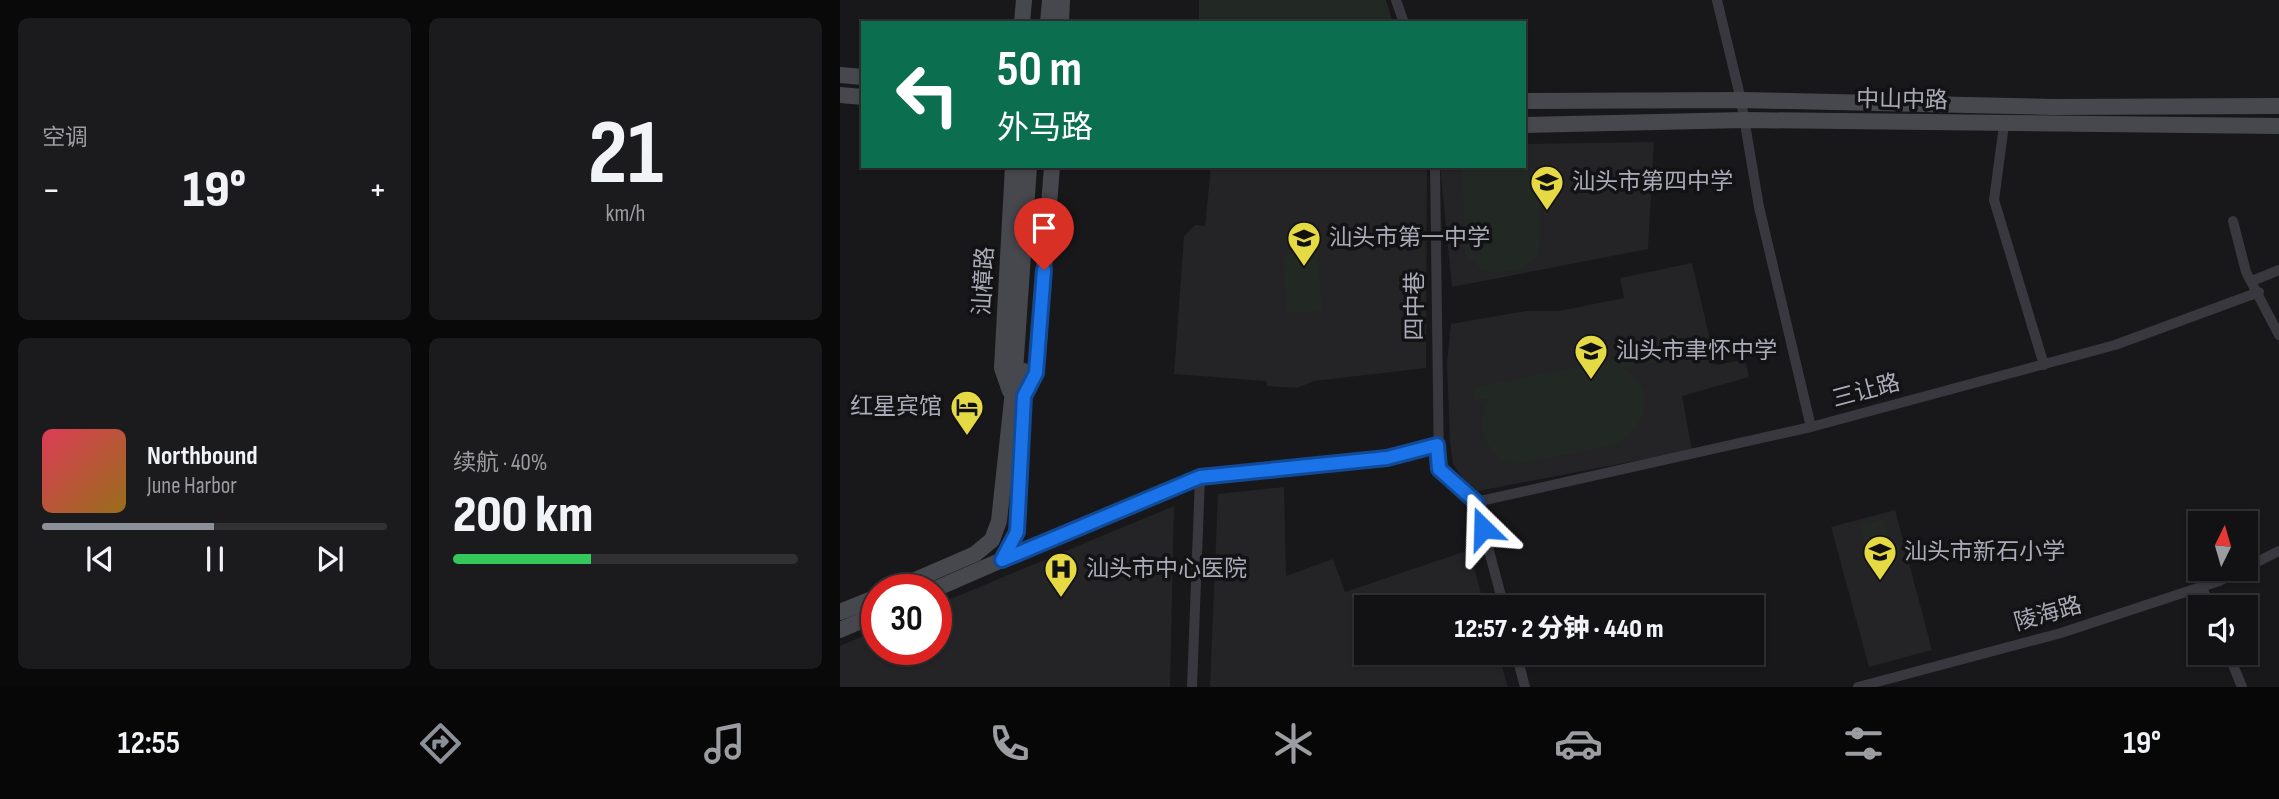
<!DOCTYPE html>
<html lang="zh">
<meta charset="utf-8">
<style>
:root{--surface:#121113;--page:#1b1a1c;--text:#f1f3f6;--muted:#9c9da0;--line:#313133;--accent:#8c9099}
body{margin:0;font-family:"Sofia Sans Condensed","Noto Sans SC",sans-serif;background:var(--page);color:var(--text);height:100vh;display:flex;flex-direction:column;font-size:26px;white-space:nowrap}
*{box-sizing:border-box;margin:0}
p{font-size:23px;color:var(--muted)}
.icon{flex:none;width:38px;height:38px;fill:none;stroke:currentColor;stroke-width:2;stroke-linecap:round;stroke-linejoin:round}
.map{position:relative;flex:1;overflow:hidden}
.side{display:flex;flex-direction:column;gap:18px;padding:18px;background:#0a090a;width:840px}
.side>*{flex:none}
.top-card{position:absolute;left:21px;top:21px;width:665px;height:147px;border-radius:0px;box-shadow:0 2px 5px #0004,0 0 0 2px var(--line);background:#0b6e4f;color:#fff;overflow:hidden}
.needle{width:46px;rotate:5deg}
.controls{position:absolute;left:1348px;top:511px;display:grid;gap:14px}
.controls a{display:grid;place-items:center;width:70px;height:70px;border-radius:0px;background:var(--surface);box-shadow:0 2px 5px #0004,0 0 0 2px var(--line);font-size:35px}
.speed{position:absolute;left:21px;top:574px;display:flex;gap:14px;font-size:35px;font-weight:700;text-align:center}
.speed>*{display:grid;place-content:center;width:91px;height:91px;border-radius:50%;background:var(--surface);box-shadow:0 2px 5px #0004,0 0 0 2px var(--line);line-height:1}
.speed .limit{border:10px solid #d22;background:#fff;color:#111}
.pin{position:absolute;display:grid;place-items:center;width:60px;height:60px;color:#fff;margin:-72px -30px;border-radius:50% 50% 50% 0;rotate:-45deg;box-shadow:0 0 7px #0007}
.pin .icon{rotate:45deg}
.me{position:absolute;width:77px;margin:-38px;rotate:338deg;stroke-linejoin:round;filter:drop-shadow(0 0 5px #0008)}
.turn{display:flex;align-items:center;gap:24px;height:147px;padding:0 21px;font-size:32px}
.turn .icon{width:91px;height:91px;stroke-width:2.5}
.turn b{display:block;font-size:49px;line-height:60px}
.big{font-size:52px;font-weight:800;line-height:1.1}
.side .tile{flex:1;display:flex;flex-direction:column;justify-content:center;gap:10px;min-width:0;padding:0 24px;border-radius:10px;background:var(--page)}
.side .dial{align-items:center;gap:0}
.dial b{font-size:91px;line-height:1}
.song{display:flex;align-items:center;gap:21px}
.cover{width:84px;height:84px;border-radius:10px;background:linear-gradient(135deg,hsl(350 70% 55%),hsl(40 70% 35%))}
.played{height:7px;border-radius:4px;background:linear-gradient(90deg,var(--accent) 50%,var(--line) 50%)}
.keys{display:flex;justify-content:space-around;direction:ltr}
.heat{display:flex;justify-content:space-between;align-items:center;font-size:38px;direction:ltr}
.charge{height:10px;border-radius:5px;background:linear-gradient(90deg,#34c759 40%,var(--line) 0)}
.side .tiles{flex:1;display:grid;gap:18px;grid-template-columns:repeat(2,1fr)}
.trip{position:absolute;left:514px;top:595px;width:410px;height:70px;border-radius:0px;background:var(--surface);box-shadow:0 2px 5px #0004,0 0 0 2px var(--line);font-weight:800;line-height:70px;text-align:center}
.dock{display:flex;height:112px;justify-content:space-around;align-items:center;background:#070708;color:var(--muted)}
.dock .icon{width:49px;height:49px}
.dock .selected{color:var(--accent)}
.dock b{font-size:32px;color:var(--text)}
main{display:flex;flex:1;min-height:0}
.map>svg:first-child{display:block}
.built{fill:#242326}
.garden{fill:#222924}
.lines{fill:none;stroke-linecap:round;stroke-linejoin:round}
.street{stroke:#39383e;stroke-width:10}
.secondary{stroke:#47474e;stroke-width:16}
.route-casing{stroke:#114b97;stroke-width:18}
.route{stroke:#1a73e8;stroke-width:12}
.labels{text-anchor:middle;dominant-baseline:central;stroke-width:7;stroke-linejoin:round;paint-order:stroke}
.street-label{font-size:23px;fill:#aaabb8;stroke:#131214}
.poi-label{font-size:23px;fill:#aaabb8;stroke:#131214;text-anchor:start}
</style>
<main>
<section class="side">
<div class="tiles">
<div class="tile"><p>空调</p>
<div class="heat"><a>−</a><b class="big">19°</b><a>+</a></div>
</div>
<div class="tile dial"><b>21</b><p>km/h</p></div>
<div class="tile">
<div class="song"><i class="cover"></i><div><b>Northbound</b><p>June Harbor</p></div></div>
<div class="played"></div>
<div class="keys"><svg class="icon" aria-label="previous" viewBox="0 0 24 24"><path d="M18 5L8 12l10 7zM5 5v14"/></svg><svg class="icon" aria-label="pause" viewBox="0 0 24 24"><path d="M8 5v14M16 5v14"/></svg><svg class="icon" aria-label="next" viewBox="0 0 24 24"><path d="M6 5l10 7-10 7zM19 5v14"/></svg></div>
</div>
<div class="tile"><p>续航 · 40%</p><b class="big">200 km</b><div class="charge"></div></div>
</div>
</section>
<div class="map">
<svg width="1439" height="687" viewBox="0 0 1439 687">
<rect width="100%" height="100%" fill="#181719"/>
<path class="built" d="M 814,142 L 808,249 L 612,287 L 600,166 L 684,166 L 684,144 Z
M 371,166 L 587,166 L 586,368 L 474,381 L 457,388 L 427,386 L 426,381 L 334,374 L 344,236 L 355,225 L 365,226 Z
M 852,263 L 876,365 L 905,359 L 909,377 L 842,396 L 852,450 L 638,491 L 622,477 L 613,464 L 610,442 L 607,362 L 611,324 L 686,311 L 719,311 L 784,298 L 780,278 Z
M 444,487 L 446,576 L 493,559 L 505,592 L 629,550 L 645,607 L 527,607 L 527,653 L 658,653 L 668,687 L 370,687 L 378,494 Z
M 334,506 L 330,687 L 0,687 L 0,646 L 37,630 L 37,649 L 96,649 L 96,605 Z
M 1055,510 L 1092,650 L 1029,667 L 991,527 Z"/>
<path class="garden" d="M 359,0 L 546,0 L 553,23 L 359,23 Z
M 684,165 L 699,186 L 700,239 L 696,258 L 682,269 L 651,273 L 641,269 L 625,254 L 622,166 Z
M 478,253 L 482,311 L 447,313 L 443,255 Z
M 839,346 L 840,356 L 782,369 C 822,386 805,432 771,446 L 678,464 C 645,460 634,425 649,399 L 635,400 L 633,388 Z
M 1043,519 L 1057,568 L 1034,574 L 1020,525 Z"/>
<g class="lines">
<path class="street" d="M 556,0 L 564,23
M 877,0 L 901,100 L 919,207 L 971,427
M 1164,125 L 1154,200 L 1204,365
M 595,166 L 599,469 L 636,502 L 664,607
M 1393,221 L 1406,272 L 1439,335
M 1412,281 L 1439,270
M 636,502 L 971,427 L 1275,345 L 1419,292
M 162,560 L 360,477 L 547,458 L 597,445
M 1405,568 L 1439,551
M 1362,587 L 1370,607
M 676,653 L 685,687
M 1388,653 L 1402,687
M 352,687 L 360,477
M 1018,687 L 1221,633 L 1379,581 L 1404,569"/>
<path class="secondary" d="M 182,23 L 184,0
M 208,23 L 210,0
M 221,23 L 222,0
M 0,75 L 23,77
M 0,95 L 23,97
M 684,101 L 901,100 L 1213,107 L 1439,106
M 684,125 L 905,120 L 1439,126
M 170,391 L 162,368 L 173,166
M 186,391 L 196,373 L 212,166
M 52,590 L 135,554 L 152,540 L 159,521 L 175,372 L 189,166
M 93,590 L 162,560 L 177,532 L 184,371
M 0,612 L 37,597
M 0,630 L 37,614"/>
</g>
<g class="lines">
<defs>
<path id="route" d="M 204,270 L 196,373 L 184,396 L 177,532 L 162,560 L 360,477 L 547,458 L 597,445 L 599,469 L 636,502 L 643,528"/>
</defs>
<use href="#route" class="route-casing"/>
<use href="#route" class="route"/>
</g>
<defs>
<symbol id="school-pin" viewBox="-11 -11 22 30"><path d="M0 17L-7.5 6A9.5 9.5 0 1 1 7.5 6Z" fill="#e5da44" stroke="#131214"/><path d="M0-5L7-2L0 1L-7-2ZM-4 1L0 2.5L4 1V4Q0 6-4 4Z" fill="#111"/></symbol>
<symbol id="hotel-pin" viewBox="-11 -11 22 30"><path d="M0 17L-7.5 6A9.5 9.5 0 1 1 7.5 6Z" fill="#e5da44" stroke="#131214"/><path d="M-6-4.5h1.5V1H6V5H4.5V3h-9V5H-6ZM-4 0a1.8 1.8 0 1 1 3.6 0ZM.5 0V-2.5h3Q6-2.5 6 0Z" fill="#111"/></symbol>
<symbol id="hospital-pin" viewBox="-11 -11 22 30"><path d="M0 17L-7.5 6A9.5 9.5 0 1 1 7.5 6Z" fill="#e5da44" stroke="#131214"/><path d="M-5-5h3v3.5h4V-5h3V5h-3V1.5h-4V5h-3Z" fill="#111"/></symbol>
</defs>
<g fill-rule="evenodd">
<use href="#school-pin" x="688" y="163" width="38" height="52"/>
<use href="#school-pin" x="445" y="219" width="38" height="52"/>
<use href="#school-pin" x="732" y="332" width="38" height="52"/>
<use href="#hotel-pin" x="108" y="388" width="38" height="52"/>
<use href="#school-pin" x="1021" y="533" width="38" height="52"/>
<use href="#hospital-pin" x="202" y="550" width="38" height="52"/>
</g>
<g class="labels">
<g class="street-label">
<text transform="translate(1062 100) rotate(1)">中山中路</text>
<text transform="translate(144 281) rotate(-87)">汕樟路</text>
<text transform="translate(575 306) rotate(-90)">四中巷</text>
<text transform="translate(1026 391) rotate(-15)">三让路</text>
<text transform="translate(1208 614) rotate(-16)">陵海路</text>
</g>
<g class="poi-label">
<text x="732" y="182">汕头市第四中学</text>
<text x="489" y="238">汕头市第一中学</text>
<text x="776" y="351">汕头市聿怀中学</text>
<text x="102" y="407" text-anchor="end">红星宾馆</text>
<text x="1064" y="552">汕头市新石小学</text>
<text x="246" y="569">汕头市中心医院</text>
</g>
</g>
</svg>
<div class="controls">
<a><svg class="needle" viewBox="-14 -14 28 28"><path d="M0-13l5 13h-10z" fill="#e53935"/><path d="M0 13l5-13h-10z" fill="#9c9da0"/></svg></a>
<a><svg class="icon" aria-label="sound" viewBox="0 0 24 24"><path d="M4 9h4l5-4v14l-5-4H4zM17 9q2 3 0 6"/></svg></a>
</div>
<div class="speed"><div class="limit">30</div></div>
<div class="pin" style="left:204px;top:270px;background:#d93025"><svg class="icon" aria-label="arrive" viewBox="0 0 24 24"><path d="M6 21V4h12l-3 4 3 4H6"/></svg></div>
<svg class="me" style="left:643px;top:528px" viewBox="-20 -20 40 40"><path d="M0-17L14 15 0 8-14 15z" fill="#1a73e8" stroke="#fff" stroke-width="4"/></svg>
<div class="trip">12:57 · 2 分钟 · 440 m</div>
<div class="top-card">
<div class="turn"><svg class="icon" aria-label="left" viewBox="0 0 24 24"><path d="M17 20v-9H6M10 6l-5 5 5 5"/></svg><div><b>50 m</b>外马路</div></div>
</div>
</div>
</main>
<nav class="dock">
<b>12:55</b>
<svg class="icon selected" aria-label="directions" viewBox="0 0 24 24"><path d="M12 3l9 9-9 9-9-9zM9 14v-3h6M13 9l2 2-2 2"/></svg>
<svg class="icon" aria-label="music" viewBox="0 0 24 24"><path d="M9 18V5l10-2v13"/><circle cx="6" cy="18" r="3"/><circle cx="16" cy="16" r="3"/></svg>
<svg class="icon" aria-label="phone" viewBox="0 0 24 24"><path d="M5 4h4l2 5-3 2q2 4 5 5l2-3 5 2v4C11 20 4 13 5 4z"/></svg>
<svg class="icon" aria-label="climate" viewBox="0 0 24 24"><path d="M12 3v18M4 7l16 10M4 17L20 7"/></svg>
<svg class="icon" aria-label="car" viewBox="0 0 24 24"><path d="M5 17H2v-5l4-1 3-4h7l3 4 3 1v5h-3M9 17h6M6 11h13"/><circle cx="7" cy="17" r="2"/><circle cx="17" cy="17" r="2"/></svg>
<svg class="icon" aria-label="filters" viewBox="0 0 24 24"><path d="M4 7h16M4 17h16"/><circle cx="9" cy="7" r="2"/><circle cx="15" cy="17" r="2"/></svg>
<b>19°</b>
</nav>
